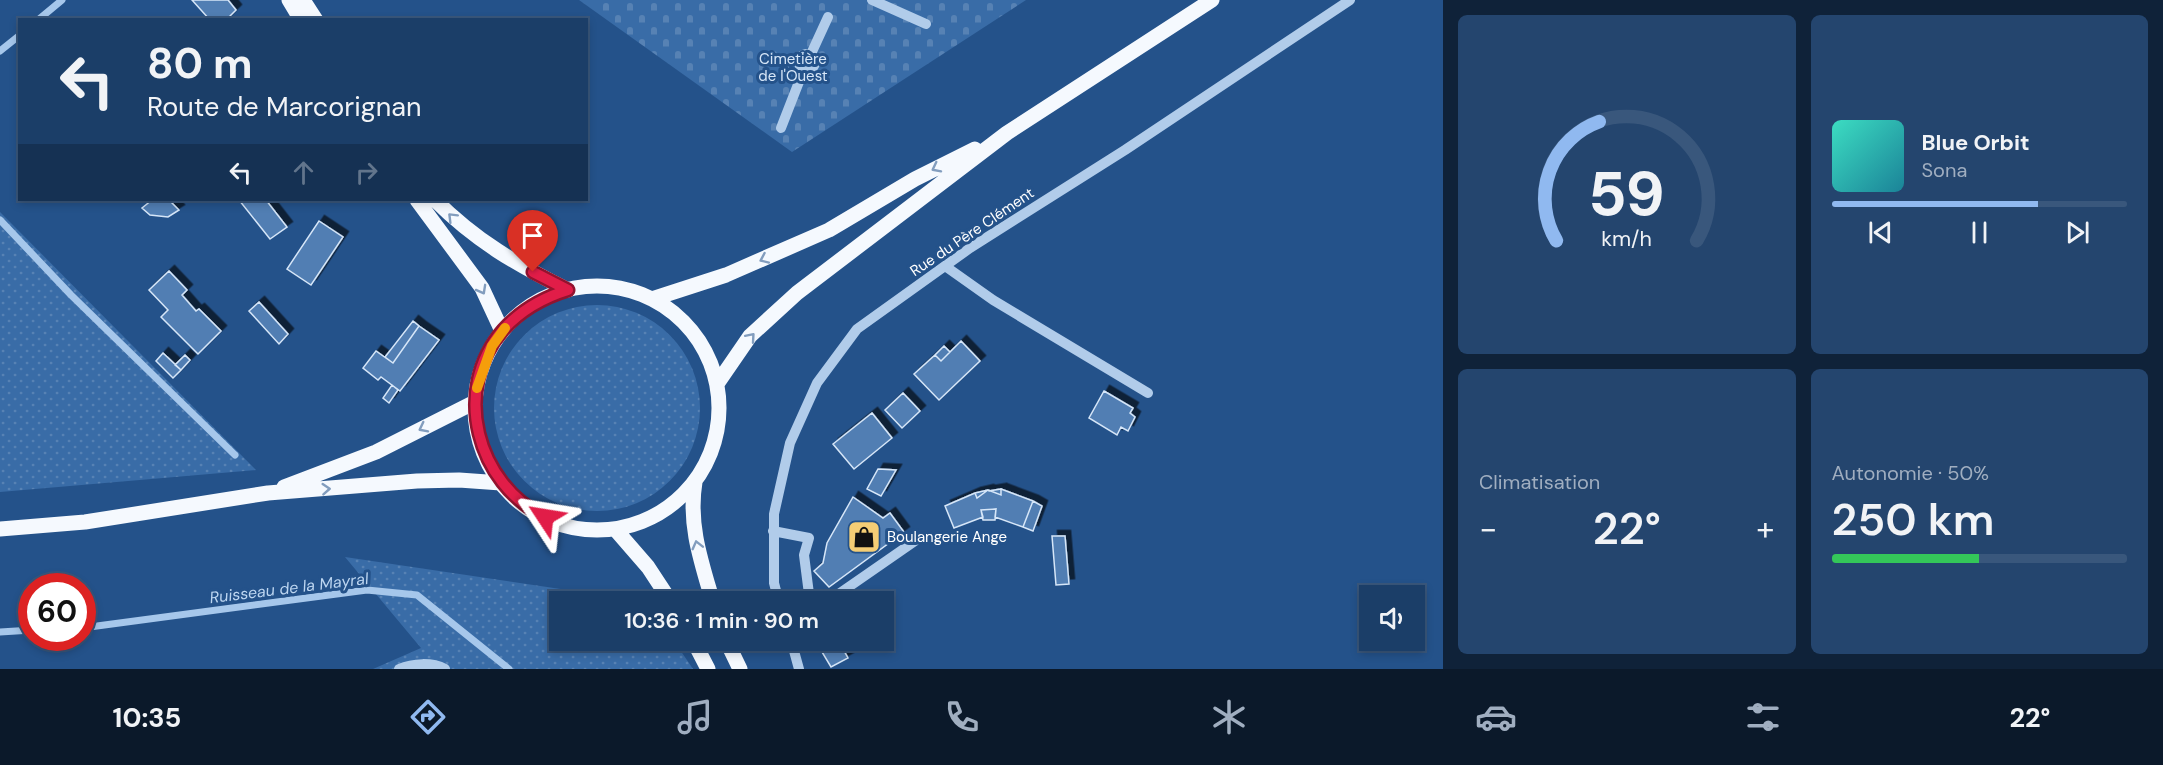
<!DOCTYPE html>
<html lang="fr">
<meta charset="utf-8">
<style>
:root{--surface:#1b3e68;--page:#24456e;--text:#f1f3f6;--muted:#a0aec0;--line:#39577c;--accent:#90b9f0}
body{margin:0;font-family:"DM Sans",sans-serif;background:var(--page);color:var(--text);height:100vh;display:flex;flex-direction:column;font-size:22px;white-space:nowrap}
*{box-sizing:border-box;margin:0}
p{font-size:20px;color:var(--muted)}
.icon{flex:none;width:33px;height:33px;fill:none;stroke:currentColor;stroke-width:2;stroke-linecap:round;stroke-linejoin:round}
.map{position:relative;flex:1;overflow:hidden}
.details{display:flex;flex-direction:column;gap:15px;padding:15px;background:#0f2239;width:720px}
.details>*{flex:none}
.guide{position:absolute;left:18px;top:18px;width:570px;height:183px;border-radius:0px;box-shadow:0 3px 9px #0003,0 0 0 2px var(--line);background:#1b3e68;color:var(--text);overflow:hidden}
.fabs{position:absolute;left:1359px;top:585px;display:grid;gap:12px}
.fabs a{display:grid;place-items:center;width:66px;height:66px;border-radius:0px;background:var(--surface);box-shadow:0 3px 9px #0003,0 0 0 2px var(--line);font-size:30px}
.speed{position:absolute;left:18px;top:573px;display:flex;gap:12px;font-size:30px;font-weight:700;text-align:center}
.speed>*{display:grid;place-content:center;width:78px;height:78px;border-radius:50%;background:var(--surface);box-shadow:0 3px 9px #0003,0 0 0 2px var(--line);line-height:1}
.speed .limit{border:9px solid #d22;background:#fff;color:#111}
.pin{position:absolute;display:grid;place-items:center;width:51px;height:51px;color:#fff;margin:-62px -26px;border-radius:50% 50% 50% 0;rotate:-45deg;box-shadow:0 0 6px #0007}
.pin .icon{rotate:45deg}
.me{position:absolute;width:66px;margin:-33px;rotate:303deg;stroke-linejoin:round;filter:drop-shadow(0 0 4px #0008)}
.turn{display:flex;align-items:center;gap:21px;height:126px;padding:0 30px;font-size:27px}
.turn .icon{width:78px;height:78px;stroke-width:2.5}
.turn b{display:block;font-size:42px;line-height:51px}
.lanes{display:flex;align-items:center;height:57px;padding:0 30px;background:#0003;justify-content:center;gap:30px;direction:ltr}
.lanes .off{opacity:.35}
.big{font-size:45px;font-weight:600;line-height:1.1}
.details .tile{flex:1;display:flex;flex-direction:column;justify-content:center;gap:9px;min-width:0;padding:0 21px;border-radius:9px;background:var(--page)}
.details .dial{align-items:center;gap:0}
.dial svg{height:156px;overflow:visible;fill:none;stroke:var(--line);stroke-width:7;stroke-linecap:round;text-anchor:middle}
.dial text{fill:var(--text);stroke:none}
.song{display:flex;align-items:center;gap:18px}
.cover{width:72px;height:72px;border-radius:9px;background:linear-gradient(135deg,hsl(170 70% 55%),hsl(190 70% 35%))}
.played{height:6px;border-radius:3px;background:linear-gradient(90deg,var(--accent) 70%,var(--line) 70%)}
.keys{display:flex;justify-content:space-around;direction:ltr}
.heat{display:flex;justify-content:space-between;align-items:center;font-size:33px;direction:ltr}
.charge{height:9px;border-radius:4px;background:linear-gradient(90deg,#34c759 50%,var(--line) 0)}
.details .tiles{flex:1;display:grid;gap:15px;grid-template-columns:repeat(2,1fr)}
.trip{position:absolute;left:549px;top:591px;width:345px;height:60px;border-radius:0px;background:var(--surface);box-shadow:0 3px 9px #0003,0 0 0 2px var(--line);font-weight:600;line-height:60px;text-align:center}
.dock{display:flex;height:96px;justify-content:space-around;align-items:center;background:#0b192a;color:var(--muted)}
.dock .icon{width:42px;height:42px}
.dock .active{color:var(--accent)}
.dock b{font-size:27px;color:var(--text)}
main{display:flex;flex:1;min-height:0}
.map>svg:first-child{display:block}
.grass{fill:url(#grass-dots)}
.cemetery{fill:url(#cemetery-stones)}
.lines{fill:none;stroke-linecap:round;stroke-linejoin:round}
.stream{stroke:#a6c7eb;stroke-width:7}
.building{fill:#517eb3;stroke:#d6e6f8;stroke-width:1.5;filter:url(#shadow)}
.minor{stroke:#b1ccea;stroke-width:10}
.major{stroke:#f5f9fe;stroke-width:15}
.oneway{stroke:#829dbe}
.route-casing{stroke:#92132f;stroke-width:15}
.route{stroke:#e11d48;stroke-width:10}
.slow{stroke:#f59e0b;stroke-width:10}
.labels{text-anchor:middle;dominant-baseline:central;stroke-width:6;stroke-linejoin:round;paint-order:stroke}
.park-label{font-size:15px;fill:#d6e6f8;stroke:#24528a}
.street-label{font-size:15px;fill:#fff;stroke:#24528a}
.poi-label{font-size:15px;fill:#fff;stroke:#24528a;text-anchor:start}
.water-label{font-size:16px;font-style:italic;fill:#bdd6f1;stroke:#24528a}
</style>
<main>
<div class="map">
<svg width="1443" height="669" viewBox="0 0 1443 669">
<defs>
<pattern id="grass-dots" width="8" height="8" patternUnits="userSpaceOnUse" patternTransform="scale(1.5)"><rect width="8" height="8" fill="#396ca7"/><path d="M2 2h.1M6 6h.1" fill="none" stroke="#5782b4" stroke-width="1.8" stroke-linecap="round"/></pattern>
<pattern id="cemetery-stones" width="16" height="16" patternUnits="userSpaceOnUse" patternTransform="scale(1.5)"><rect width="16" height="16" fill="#396ca7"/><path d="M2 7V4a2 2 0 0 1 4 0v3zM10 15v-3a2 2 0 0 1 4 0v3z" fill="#5782b4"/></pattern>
<filter id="shadow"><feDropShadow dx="5.5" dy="-5.5" stdDeviation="0" flood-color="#0009"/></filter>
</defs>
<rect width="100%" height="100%" fill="#24528a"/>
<path class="grass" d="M 0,212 L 256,470 L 0,492 Z
M494 408a103 103 0 1 1 206 0a103 103 0 1 1-206 0Z
M 345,557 L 642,601 L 560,602 L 560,640 L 674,641 L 693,669 L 373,669 L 421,648 Z"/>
<path class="cemetery" d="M 579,0 L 1026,0 L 792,152 Z"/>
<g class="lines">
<path class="stream" d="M 38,20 L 62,0
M 0,51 L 20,35
M 0,220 L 71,295 L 235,455
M 82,628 L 367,590 L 417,595 L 509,669
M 0,632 L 32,630"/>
</g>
<path class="building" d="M 192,0 L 228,0 L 236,10 L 226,20 L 210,20 Z
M 152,200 L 169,200 L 179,210 L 168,217 L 150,215 L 142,208 Z
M 239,200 L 266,200 L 287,227 L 270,239 Z
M 319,221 L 343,237 L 311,285 L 287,269 Z
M 169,271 L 187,290 L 182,295 L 196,311 L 199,309 L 221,331 L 198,354 L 161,317 L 168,310 L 149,290 Z
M 259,302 L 288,334 L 279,344 L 249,311 Z
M 413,321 L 419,326 L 393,363 L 385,357 Z
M 419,326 L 439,340 L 400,391 L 381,377 L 378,380 L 363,368 L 376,351 L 393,363 Z
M 961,341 L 980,361 L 939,400 L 914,374 L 935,355 L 941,361 Z
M 944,346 L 950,352 L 941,361 L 935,355 Z
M 163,353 L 181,370 L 173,378 L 156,361 Z
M 185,355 L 190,360 L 181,370 L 175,365 Z
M 392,385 L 398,390 L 389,403 L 383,398 Z
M 1104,391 L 1133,408 L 1130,413 L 1135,417 L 1128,431 L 1121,427 L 1117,435 L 1089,418 Z
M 903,393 L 920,411 L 902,428 L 885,410 Z
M 872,413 L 892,438 L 854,469 L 833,444 Z
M 878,469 L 896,470 L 881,496 L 867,489 Z
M 1001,489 L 1033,501 L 1023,527 L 995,517 L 996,509 L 981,510 L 983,517 L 954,528 L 945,506 L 975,493 L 977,498 L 988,490 L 1001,495 Z
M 1001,489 L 1001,495 L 988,490 L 989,491 Z
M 988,490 L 977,498 L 975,493 Z
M 853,497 L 883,518 L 890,513 L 904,532 L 829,587 L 814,571 L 823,563 L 827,543 Z
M 1033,501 L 1042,506 L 1033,531 L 1023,527 Z
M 996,509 L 995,520 L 983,520 L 981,510 Z
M 1052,536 L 1065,536 L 1069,584 L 1056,585 Z
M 839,642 L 848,658 L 831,667 L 822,652 Z"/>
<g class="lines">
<path class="minor" d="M 872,0 L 926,24
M 811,54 L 828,17
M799 62a8 8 0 1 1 16 0a8 8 0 1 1-16 0Z
M 781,128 L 804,69
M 945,266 L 993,300 L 1148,393
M 773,531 L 809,538 L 804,555 L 809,594 L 798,602
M 779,602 L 774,583 L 774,514 L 790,443 L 817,383 L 857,329 L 970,248 L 1125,150 L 1350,0
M 827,602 L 915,541
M 791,640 L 799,669
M 399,669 C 413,663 432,662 445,669"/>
<path class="major" d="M 289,0 L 301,20
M 303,0 L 316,20
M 417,200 L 482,288 L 502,331
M 435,200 C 476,241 516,264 568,290
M475 408a122 122 0 1 1 244 0a122 122 0 1 1-244 0Z
M 652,299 L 726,275 L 829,230 L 915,179 L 975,149
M 717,384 L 750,336 L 797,293 L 1007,133 L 1212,0
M 695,482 C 688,524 701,561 713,602
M 284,487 L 376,452 L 475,402
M 0,529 L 85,522 L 268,493 L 417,481 L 459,480 L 501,483
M 615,529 L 648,567 L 671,602
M 693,640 L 708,669
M 726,640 L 740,669"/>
</g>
<defs><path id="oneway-chevron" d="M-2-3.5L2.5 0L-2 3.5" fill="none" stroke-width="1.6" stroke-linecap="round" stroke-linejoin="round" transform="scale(1.5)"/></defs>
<g class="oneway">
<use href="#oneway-chevron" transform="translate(936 168) rotate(153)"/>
<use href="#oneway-chevron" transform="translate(452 217) rotate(-135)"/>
<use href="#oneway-chevron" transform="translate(764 259) rotate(156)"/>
<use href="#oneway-chevron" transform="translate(482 290) rotate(61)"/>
<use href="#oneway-chevron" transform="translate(751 337) rotate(-49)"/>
<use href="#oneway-chevron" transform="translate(423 428) rotate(153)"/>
<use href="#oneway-chevron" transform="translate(326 489) rotate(-4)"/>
<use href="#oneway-chevron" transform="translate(697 545) rotate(-104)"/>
</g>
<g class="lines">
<defs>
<path id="route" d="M 533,272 L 568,290 C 542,298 521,310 503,330 C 451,390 477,484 545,517"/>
</defs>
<use href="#route" class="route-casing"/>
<use href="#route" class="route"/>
<path class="slow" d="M 477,388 L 492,346 L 505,328"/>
</g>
<defs>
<symbol id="shop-square" viewBox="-11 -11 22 22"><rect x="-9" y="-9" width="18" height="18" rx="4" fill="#f4cd75" stroke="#24528a"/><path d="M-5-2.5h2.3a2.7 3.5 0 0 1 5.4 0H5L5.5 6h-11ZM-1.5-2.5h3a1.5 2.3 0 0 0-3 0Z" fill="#111"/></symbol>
</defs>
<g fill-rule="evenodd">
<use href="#shop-square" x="845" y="518" width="38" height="38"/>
</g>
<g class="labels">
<g class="park-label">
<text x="793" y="59">Cimetière<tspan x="793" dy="17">de l'Ouest</tspan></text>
</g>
<g class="street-label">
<text transform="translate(972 232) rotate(-34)">Rue du Père Clément</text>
</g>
<g class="poi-label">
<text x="887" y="537">Boulangerie Ange</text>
</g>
<g class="water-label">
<text transform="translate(289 588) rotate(-7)">Ruisseau de la Mayral</text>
</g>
</g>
</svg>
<div class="fabs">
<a><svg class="icon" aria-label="sound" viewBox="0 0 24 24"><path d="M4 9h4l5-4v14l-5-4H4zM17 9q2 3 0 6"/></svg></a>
</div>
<div class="speed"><div class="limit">60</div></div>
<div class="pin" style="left:533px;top:272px;background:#d93025"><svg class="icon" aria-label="arrive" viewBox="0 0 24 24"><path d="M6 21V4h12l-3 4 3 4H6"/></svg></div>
<svg class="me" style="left:545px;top:517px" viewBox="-20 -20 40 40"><path d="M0-17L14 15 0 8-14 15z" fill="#e11d48" stroke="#fff" stroke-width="4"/></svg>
<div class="trip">10:36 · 1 min · 90 m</div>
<div class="guide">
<div class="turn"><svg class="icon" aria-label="left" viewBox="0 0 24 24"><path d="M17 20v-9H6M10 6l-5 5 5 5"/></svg><div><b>80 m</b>Route de Marcorignan</div></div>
<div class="lanes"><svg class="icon" aria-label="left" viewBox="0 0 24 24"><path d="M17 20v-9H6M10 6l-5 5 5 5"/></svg><svg class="icon off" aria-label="ahead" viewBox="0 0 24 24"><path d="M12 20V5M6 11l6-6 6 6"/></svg><svg class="icon off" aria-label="right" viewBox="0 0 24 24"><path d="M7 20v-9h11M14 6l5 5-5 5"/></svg></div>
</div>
</div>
<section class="details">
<div class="tiles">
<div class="tile dial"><svg viewBox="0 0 100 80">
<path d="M14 69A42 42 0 1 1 86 69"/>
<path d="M14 69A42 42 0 0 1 36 8" stroke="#90b9f0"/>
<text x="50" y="56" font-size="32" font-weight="700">59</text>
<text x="50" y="72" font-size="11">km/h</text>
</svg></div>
<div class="tile">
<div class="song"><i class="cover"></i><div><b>Blue Orbit</b><p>Sona</p></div></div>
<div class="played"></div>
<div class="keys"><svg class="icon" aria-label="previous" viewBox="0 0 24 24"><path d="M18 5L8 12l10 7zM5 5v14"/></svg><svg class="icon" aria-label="pause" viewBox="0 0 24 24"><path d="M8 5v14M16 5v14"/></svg><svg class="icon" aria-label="next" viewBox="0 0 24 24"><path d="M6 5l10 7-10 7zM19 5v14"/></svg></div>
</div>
<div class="tile"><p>Climatisation</p>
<div class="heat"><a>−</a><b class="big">22°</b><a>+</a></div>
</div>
<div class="tile"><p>Autonomie · 50%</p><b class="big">250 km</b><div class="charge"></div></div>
</div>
</section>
</main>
<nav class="dock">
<b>10:35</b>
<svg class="icon active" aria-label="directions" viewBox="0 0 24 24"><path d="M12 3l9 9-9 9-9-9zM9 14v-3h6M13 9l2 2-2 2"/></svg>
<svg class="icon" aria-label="music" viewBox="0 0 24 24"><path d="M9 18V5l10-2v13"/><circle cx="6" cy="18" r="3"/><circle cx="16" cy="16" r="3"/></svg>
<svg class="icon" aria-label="phone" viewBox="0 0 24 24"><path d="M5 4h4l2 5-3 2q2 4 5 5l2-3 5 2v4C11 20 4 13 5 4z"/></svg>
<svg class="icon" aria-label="climate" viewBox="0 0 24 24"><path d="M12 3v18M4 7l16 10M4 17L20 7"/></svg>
<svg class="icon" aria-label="car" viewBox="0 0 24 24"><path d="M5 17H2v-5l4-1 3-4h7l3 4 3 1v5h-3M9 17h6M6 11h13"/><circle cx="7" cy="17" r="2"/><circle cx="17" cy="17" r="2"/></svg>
<svg class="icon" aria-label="filters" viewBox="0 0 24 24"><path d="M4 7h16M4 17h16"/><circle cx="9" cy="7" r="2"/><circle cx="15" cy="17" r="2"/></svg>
<b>22°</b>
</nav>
